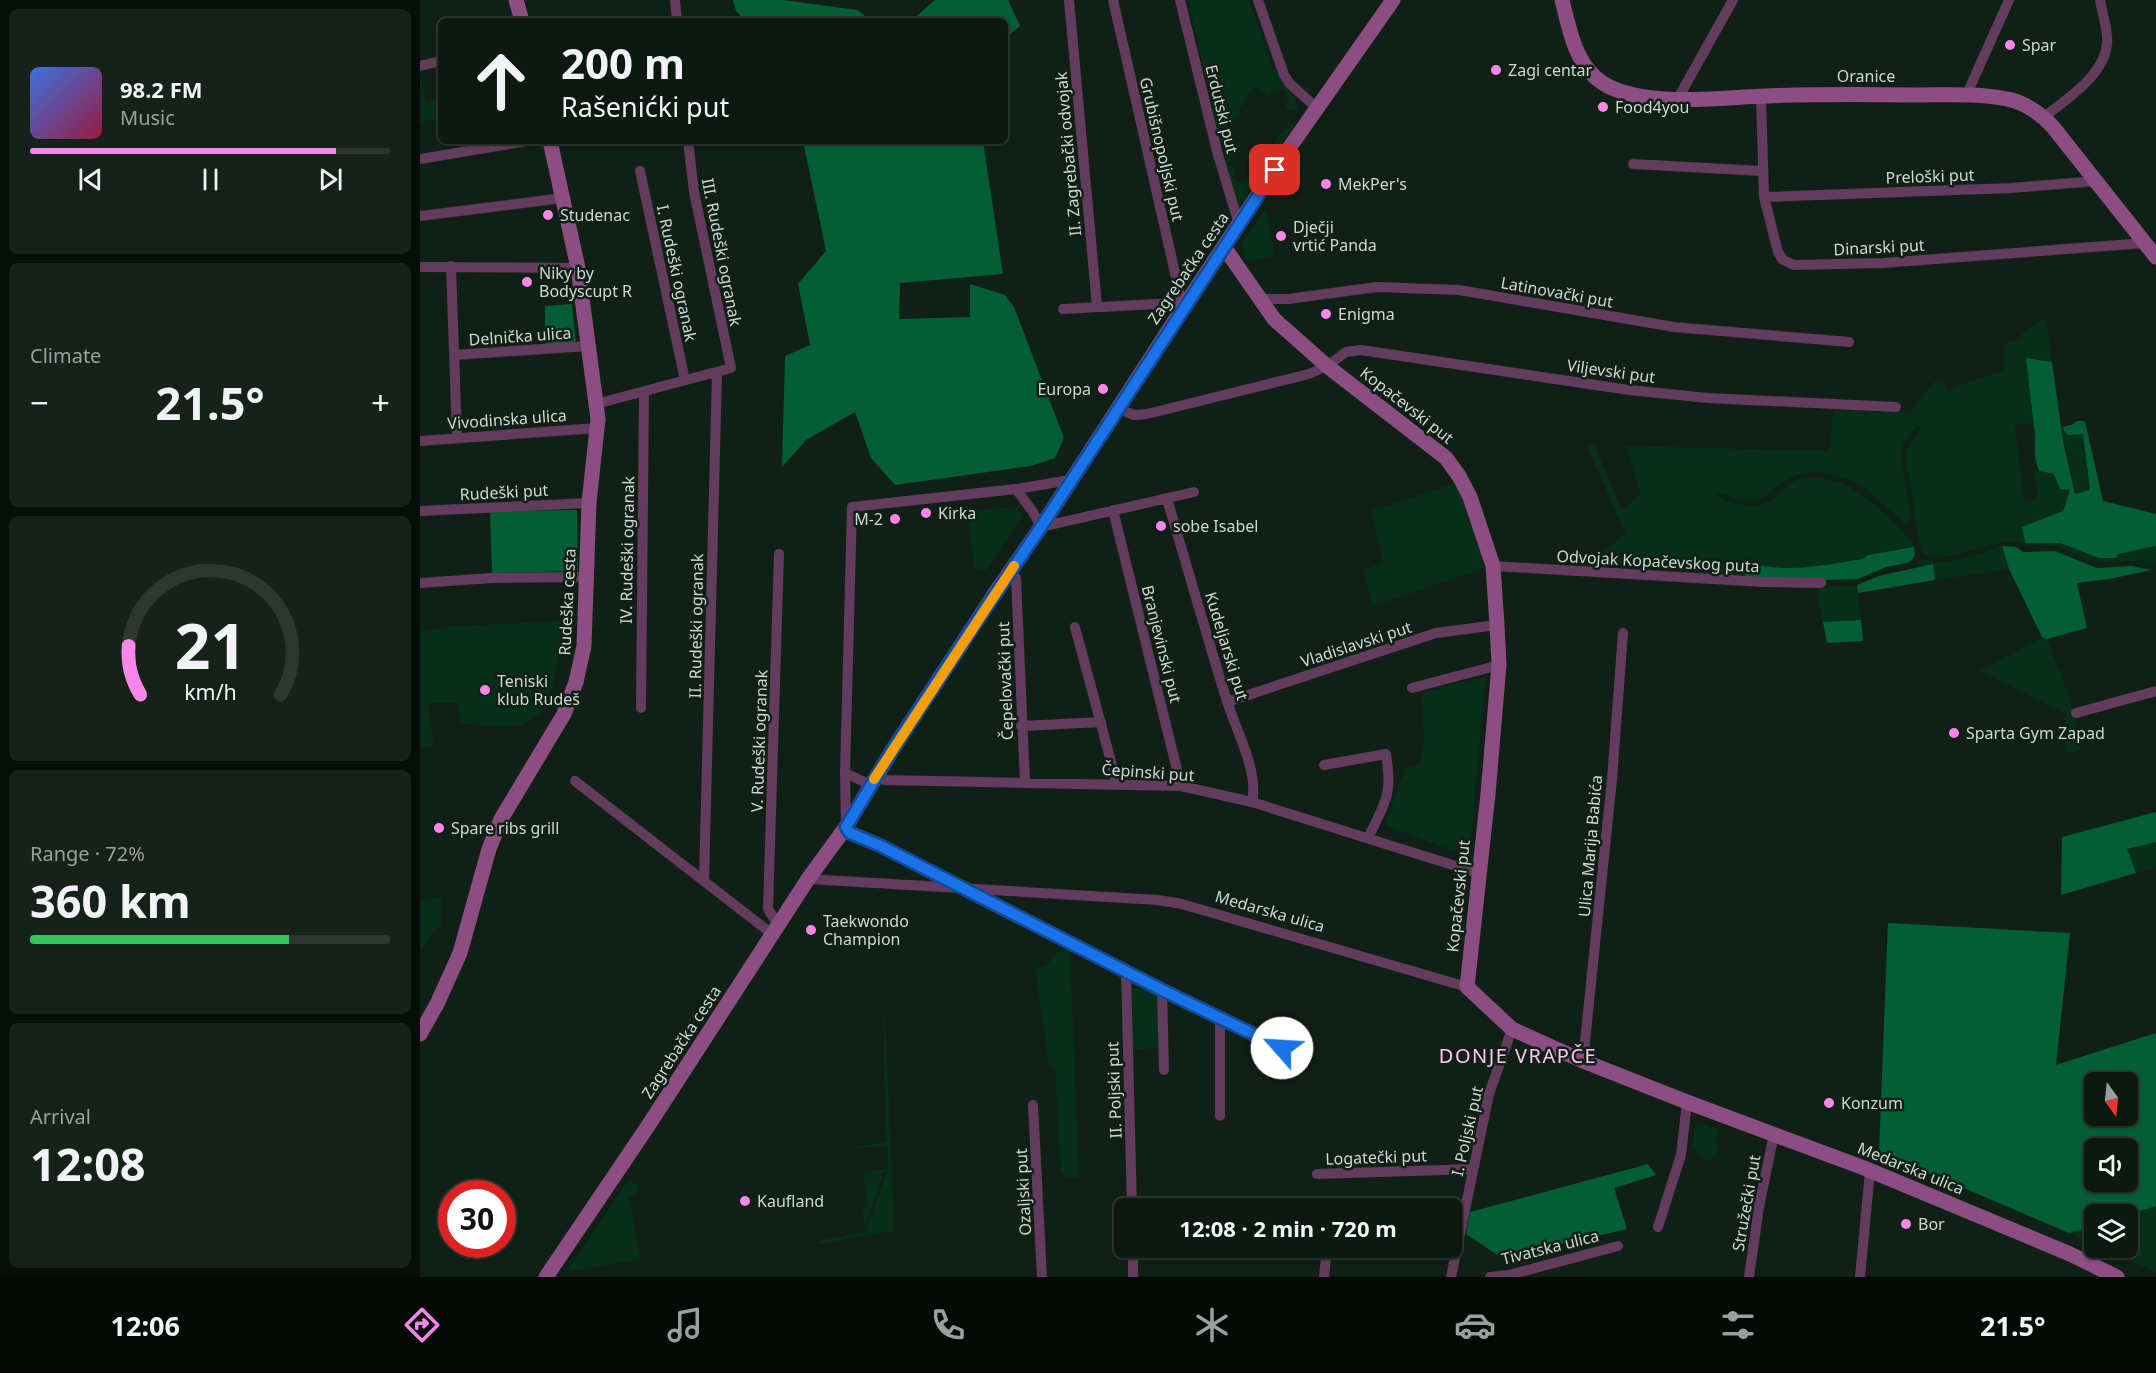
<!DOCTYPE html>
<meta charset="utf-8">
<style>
:root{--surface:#0d1810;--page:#162119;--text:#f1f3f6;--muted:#9aa09f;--line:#2d3730;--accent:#f987e9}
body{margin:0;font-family:"Noto Sans",sans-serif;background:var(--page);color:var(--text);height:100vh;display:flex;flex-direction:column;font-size:22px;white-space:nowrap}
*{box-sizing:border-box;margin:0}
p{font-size:20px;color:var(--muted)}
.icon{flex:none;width:33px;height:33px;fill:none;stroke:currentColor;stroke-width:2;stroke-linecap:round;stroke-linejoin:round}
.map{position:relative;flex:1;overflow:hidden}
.details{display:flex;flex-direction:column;gap:9px;padding:9px;background:#070d09;width:420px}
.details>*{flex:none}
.guide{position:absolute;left:18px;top:18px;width:570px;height:126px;border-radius:9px;box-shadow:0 2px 4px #0004,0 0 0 2px var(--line);background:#0d1810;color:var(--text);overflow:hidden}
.needle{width:39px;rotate:165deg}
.buttons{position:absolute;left:1664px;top:1072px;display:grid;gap:12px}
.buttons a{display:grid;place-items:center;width:54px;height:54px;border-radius:9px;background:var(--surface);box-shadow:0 2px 4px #0004,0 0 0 2px var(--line);font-size:30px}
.speed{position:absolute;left:18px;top:1180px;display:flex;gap:12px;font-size:30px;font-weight:700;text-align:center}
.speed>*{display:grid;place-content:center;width:78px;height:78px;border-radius:50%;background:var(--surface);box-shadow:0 2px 4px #0004,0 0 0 2px var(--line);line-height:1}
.speed .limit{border:9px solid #d22;background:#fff;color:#111}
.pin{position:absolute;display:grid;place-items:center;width:51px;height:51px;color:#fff;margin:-26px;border-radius:12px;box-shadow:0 3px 9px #0006}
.me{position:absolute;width:66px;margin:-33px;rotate:296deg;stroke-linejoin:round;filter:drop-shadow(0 0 4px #0008)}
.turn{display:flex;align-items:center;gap:21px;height:126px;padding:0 24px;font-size:27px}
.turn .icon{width:78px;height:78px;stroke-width:2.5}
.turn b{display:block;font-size:42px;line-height:51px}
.big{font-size:45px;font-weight:700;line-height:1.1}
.details .tile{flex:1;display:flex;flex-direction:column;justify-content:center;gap:9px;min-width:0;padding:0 21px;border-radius:9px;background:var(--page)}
.details .dial{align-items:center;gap:0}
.dial svg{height:156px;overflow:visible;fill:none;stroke:var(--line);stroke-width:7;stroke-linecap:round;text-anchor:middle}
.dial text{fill:var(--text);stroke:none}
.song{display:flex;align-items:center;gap:18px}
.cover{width:72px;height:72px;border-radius:9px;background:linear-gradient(135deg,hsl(220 70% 55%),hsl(340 70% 35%))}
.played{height:6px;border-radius:3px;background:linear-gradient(90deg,var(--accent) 85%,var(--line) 85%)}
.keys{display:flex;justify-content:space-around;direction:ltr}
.heat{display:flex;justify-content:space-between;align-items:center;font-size:33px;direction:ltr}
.charge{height:9px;border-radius:4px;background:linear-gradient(90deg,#34c759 72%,var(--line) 0)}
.trip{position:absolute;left:694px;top:1198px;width:348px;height:60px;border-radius:9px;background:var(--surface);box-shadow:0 2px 4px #0004,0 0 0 2px var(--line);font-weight:700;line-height:60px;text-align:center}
.tabs{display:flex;height:96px;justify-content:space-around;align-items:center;background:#050a06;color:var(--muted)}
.tabs .icon{width:42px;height:42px}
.tabs .active{color:var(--accent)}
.tabs b{font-size:27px;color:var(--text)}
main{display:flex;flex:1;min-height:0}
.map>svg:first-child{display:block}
.green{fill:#072e19}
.forest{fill:#035e35;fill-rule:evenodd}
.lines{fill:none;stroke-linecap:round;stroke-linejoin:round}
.street{stroke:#633c5d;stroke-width:10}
.secondary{stroke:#8b4d82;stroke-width:15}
.route-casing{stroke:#114b97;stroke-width:15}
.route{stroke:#1a73e8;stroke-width:10}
.slow{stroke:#f59e0b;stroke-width:10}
.poi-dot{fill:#f987e9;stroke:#112016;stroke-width:2}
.labels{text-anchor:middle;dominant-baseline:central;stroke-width:5;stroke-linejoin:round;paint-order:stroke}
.poi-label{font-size:16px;fill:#ced8d1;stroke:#112016;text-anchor:start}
.street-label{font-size:16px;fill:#ced8d1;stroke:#112016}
.quarter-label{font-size:20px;letter-spacing:1.5px;fill:#fac6f1;stroke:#112016}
</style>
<main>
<section class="details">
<div class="tile">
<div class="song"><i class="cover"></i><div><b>98.2 FM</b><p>Music</p></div></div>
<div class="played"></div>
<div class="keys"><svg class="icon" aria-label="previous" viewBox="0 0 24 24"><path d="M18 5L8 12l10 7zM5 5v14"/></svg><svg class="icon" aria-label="pause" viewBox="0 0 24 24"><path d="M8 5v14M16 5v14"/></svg><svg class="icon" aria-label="next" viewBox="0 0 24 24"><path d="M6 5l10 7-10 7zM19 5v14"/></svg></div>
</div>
<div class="tile"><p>Climate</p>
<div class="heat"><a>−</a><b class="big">21.5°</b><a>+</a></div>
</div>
<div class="tile dial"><svg viewBox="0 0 100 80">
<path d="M14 69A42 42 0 1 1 86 69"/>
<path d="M14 69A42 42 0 0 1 8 44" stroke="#f987e9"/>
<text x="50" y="56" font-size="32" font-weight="700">21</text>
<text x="50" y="72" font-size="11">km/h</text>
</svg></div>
<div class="tile"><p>Range · 72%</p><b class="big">360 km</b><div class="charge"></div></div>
<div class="tile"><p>Arrival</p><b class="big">12:08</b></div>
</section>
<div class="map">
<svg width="1736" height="1277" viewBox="0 0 1736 1277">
<rect width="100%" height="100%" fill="#112016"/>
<path class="green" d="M 768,0 L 829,0 L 854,72 L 856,71 C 862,83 881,98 877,109 L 872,110 L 865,107 L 869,100 L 865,97 L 867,93 L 862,89 L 857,94 L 852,91 L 849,96 L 835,87 L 832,91 L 838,97 L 830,93 L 818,111 L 824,117 L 817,115 L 813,121 L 819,126 L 810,123 L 806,128 L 813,134 L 800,142 Z
M 0,78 L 6,101 L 21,98 L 21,118 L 0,122 Z
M 871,125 L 874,125 L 850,162 L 844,158 L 862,132 Z
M 818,143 L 822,143 L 808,164 L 816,170 L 812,178 L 822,184 L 827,177 L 836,183 L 819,208 L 805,162 L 805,155 L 810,147 Z
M 846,208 L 855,257 L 827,261 L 824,255 L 822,244 Z
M 1626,318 L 1632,362 L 1606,358 L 1614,424 L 1595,425 L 1604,501 L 1618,499 L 1614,470 L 1634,474 L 1640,489 L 1650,489 L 1643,511 L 1602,527 L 1605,543 L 1640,543 L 1679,558 L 1735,546 L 1736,530 L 1736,565 L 1718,561 L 1677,562 L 1632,545 L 1607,546 L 1599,542 L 1586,541 L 1531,556 L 1520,557 L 1503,554 C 1496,534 1495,511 1491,489 C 1490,479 1485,467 1486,456 C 1487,444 1498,438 1500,427 L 1497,426 L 1483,444 L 1481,455 L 1491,516 L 1490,520 L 1485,523 C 1467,510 1454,492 1434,482 C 1411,471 1380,467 1359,485 C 1350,492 1344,501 1331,501 C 1321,501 1310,496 1299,493 L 1296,496 C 1314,504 1334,511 1353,499 C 1363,492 1369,481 1382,478 C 1386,477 1392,478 1396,478 C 1430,479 1454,503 1477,526 C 1484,533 1490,537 1494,547 L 1449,555 L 1443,559 C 1404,565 1365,574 1326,563 L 1325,577 L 1301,574 L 1300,570 L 1258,572 L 1258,567 L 1180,563 L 1171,561 L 1206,534 L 1166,445 L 1175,446 L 1202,509 L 1221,495 L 1206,446 L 1410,451 L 1413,410 L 1490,413 L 1512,384 L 1518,379 L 1523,381 L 1527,390 L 1585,370 L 1583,349 L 1586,343 L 1603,338 L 1602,333 Z
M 1641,427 L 1643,427 L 1644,431 L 1663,434 L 1670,490 L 1656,495 Z
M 1032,484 C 1048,494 1059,549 1065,568 L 953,606 L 943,570 L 963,563 L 951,511 Z
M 594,507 L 603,514 L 566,570 L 554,569 L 547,511 Z
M 1582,546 L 1589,569 L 1515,580 L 1513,564 L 1493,568 L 1500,563 L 1501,559 C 1529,568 1555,554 1582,546 Z
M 1437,585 L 1441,620 L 1403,622 L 1397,597 L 1398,588 Z
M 142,621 C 140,649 136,715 102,725 C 93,728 53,724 41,724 L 37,703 L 8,703 L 14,746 L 0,747 L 0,631 L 40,626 Z
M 1622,637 L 1627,639 L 1651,701 L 1661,750 L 1645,753 L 1646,714 L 1560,671 Z
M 1066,676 L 1049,857 L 965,825 L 985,768 L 1000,765 L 1004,737 L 1001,693 Z
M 1736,842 L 1736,867 L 1716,873 L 1707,849 Z
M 22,896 L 21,925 L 0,949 L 0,902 Z
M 650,949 L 659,1178 L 646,1178 L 645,1174 L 641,1174 L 635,1067 L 629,1067 L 615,969 L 627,965 L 637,951 L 642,953 Z
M 712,988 L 733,991 L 738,996 L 739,1048 L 713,1050 Z
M 463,1019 L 465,1019 L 472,1171 L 464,1172 L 445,1226 L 442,1208 L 448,1206 L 443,1173 L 468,1169 L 467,1146 L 423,1149 L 466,1142 Z
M 1283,1124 L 1298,1130 L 1296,1143 L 1298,1155 L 1286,1161 L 1271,1146 L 1277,1125 Z
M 472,1172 L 474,1231 L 394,1245 L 403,1240 L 446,1231 L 466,1174 Z
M 209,1180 L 218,1187 L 217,1194 L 209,1197 L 221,1260 L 148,1271 L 148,1269 Z
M 1736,1206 L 1736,1272 L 1682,1248 L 1707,1248 L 1706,1215 Z
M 1674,1225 L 1674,1244 L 1649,1233 Z"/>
<path class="forest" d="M 313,0 L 363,0 L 437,10 L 452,21 L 326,21 L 316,11 Z
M 515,0 L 588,0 L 600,26 L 585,38 L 585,21 L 491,21 Z
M 383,141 L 563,141 L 583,274 L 480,283 L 479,319 L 550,317 L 550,284 L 585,295 L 594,307 L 644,438 L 635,458 L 611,466 L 475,485 L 451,458 L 435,412 L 386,440 L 362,467 L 365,356 L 390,345 L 378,284 L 406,251 Z
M 152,304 L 156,345 L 125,346 L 125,306 Z
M 1606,358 L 1632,362 L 1643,441 L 1655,494 L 1670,490 L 1663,434 L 1648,435 L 1644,431 L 1643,427 L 1653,424 L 1657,421 L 1665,421 L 1683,501 L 1736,514 L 1736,546 L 1698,554 L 1696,558 L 1679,558 L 1640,543 L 1605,543 L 1602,527 L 1643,511 L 1650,490 L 1640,489 L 1634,474 L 1619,471 L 1615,457 L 1615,436 Z
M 157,510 L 158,571 L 72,573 L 70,511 Z
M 1582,546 L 1596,547 L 1603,552 L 1635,551 L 1677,568 L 1712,566 L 1732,570 L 1689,579 L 1657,583 L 1667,628 L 1627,639 L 1622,637 L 1589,569 Z
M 1494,547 L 1495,554 L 1492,560 L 1487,563 L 1466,567 L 1438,579 L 1406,580 L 1325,577 L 1326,562 C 1365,574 1403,565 1443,559 L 1448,555 Z
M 1513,564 L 1515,580 L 1438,593 L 1437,585 L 1459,576 Z
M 1441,620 L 1443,641 L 1407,643 L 1403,622 Z
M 1736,812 L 1736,842 L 1707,849 L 1716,873 L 1641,895 L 1642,837 Z
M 1468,923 L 1650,933 L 1636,1065 L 1736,1033 L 1736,1206 L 1706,1215 L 1674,1215 L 1674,1225 L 1649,1233 L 1459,1152 ZM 1674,1083 L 1707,1083 L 1707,1116 L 1674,1116 ZM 1674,1149 L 1707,1149 L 1707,1182 L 1674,1182 Z
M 1228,1164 L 1236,1175 L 1194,1188 L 1207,1229 L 1082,1258 L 1046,1234 L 1050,1212 Z"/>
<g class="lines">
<path class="street" d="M 255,0 L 257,21
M 649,0 L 677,306
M 693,0 L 760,295 L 765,305
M 760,0 L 798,155 L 819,224
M 838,0 L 864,75 L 870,84 L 897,108
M 0,66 L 21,61
M 1341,96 L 1344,197 L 1358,252 L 1363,260 L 1374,265 L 1463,263 L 1725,243
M 1546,96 L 1589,0
M 1257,100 L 1313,0
M 1624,117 C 1648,98 1691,71 1687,36 C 1686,24 1682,12 1680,0
M 0,159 L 107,141
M 1213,164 L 1342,171
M 220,171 L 265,380
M 1344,197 L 1591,188 L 1677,181
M 0,216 L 143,198
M 31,266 L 37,438
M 0,267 L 158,268
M 841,299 L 868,299 L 957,287 L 1039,290 L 1254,327 L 1429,342
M 643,309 L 755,303 L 765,305
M 34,355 L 168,346
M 176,404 L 311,368 L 274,192 L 268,141
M 698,409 L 714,415 L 727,414 L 889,374 L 907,366 L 926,352 L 941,350 L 1209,390 L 1288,398 L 1476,407
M 0,441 L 177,428
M 596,489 L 613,512 L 621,527 L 774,492
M 747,499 C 767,566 786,634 807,701 C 816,731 839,771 832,802
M 693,510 L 761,786
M 0,511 L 169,503
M 1073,566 L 1343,582 L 1401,583
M 596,578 L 605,782
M 0,583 L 72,578 L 168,577
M 655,627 L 697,784
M 992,688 L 1079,665
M 807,702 L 1016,633 L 1077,625
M 221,708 L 224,392
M 1656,713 L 1736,691
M 601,726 L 681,722
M 904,765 L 966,754 C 973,795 965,803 948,838
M 425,773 L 432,507 L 596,489 L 650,480
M 457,775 L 464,780 L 761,786 L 832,802 L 1058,873
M 155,781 L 352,934
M 451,785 L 425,773 L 426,827 L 430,833 L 461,846 L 742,990 L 883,1059
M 388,879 L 738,900 L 762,904 L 1047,987
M 284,880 L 297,373
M 358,925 L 348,909 L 359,554
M 706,970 L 712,1209
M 742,990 L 744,1070
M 800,1018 L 800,1116
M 1163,1061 L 1192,779 L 1203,633
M 613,1105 L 622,1277
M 897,1174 L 1053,1169
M 1238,1227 L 1261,1155 L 1267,1102
M 713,1248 L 713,1277
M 904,1277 L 907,1248
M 1031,1277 L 1069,1094 L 1092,1029
M 1070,1277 L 1089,1275 L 1198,1246
M 1329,1277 L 1339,1207 L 1354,1134
M 1440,1277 L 1450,1171"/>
<path class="secondary" d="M 96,0 L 102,21
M 1142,0 C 1149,27 1154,59 1176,78 C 1208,106 1282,100 1323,97 C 1380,94 1438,94 1496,95 C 1526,95 1558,93 1587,99 C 1605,102 1622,115 1633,127 L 1736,257
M 804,247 L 854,319 L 907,366 L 1026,458 L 1039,476 L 1050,497 L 1073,566 L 1077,625 L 1079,665 L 1068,794 L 1047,987 L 1092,1029 L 1163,1061 L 1267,1102 L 1444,1168 L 1650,1254 L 1697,1277
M 0,1034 L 17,1004 L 40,953 L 69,849 L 81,819 L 144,714 L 156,682 L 164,646 L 169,503 L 178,419 L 158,268 L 130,141
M 126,1277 L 228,1126 L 388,879 L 426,827 L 473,749 L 575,593 L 621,527 L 765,305 L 867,151 L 973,0"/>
</g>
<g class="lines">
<defs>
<path id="route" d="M 855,170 L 621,527 L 563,612 L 473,749 L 426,827 L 430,833 L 461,846 L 742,990 L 862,1048"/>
</defs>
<use href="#route" class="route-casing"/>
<use href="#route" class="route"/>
<path class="slow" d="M 454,779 L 594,566"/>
</g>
<g class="poi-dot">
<circle cx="1590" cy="45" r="6"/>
<circle cx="1076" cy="70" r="6"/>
<circle cx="1183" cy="107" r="6"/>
<circle cx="906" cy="184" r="6"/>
<circle cx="128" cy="215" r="6"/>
<circle cx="861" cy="236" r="6"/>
<circle cx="107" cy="282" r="6"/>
<circle cx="906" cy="314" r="6"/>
<circle cx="683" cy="389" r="6"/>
<circle cx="506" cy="513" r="6"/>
<circle cx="475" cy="519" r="6"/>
<circle cx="741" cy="526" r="6"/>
<circle cx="65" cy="690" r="6"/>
<circle cx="1534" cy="733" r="6"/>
<circle cx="19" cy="828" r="6"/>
<circle cx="391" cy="930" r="6"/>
<circle cx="1409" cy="1103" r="6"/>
<circle cx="325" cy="1201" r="6"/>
<circle cx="1486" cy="1224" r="6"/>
</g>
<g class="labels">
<g class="poi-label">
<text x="1602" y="45">Spar</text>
<text x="1088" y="70">Zagi centar</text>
<text x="1195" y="107">Food4you</text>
<text x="918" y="184">MekPer's</text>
<text x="140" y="215">Studenac</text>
<text x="873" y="227">Dječji<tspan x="873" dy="18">vrtić Panda</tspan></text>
<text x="119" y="273">Niky by<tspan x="119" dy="18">Bodyscupt R</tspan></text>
<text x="918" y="314">Enigma</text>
<text x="671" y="389" text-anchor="end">Europa</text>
<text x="518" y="513">Kirka</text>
<text x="463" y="519" text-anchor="end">M-2</text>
<text x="753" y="526">sobe Isabel</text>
<text x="77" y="681">Teniski<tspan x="77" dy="18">klub Rudeš</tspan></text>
<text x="1546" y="733">Sparta Gym Zapad</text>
<text x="31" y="828">Spare ribs grill</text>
<text x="403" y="921">Taekwondo<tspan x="403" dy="18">Champion</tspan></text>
<text x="1421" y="1103">Konzum</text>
<text x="337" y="1201">Kaufland</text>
<text x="1498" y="1224">Bor</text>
</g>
<g class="street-label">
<text x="1446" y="76">Oranice</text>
<text transform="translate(802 109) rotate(76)">Erdutski put</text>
<text transform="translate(742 149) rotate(77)">Grubišnopoljski put</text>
<text transform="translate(648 154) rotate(-95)">II. Zagrebački odvojak</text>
<text transform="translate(1510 176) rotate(-2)">Preloški put</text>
<text transform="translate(1459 247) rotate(-3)">Dinarski put</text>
<text transform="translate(302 252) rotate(79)">III. Rudeški ogranak</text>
<text transform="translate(768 268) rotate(-56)">Zagrebačka cesta</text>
<text transform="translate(257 273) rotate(78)">I. Rudeški ogranak</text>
<text transform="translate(1137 292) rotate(10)">Latinovački put</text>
<text transform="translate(100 336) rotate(-4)">Delnička ulica</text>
<text transform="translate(1191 371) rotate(8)">Viljevski put</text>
<text transform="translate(987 405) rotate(38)">Kopačevski put</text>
<text transform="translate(87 419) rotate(-4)">Vivodinska ulica</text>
<text transform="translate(84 492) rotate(-3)">Rudeški put</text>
<text transform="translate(207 550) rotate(-89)">IV. Rudeški ogranak</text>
<text transform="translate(1238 561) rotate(3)">Odvojak Kopačevskog puta</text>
<text transform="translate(147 602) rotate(-87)">Rudeška cesta</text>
<text transform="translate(276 626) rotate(-89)">II. Rudeški ogranak</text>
<text transform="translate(742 644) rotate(76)">Branjevinski put</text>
<text transform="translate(936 644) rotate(-18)">Vladislavski put</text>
<text transform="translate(807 646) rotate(73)">Kudeljarski put</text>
<text transform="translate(585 681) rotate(-92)">Čepelovački put</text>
<text transform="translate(339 741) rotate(-88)">V. Rudeški ogranak</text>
<text transform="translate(728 772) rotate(4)">Čepinski put</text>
<text transform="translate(1170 846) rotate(-85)">Ulica Marija Babića</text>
<text transform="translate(1038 896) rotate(-84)">Kopačevski put</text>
<text transform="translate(850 911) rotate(16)">Medarska ulica</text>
<text transform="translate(261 1042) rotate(-57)">Zagrebačka cesta</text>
<text transform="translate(694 1090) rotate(-92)">II. Poljski put</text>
<text transform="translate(1047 1131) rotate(-77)">I. Poljski put</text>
<text transform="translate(956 1157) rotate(-2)">Logatečki put</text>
<text transform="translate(1491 1168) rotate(22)">Medarska ulica</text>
<text transform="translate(603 1192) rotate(-93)">Ozaljski put</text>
<text transform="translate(1326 1203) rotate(-80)">Stružečki put</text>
<text transform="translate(1130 1247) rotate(-14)">Tivatska ulica</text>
</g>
<g class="quarter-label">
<text x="1098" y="1055">DONJE VRAPČE</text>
</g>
</g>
</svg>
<div class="buttons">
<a><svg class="needle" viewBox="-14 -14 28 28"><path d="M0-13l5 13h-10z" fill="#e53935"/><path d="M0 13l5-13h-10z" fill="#9aa09f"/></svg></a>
<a><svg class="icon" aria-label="sound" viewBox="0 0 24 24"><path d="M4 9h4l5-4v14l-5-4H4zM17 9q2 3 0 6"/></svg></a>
<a><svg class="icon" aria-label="layers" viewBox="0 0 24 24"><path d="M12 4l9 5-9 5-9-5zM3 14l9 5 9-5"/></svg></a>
</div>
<div class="speed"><div class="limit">30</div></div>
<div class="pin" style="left:855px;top:170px;background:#d93025"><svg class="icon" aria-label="arrive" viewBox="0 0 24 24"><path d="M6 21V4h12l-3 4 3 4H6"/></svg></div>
<svg class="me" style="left:862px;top:1048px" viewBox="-20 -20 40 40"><circle r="19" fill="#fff"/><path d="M0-13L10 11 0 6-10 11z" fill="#1a73e8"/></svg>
<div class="trip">12:08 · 2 min · 720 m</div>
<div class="guide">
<div class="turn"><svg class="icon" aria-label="ahead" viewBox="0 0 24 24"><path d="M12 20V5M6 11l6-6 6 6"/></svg><div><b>200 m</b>Rašenićki put</div></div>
</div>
</div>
</main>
<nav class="tabs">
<b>12:06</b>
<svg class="icon active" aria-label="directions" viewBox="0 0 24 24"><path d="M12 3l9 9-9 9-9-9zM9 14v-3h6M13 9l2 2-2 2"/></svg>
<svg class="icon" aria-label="music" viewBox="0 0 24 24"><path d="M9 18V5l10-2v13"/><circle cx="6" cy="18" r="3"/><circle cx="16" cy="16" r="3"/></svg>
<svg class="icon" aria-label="phone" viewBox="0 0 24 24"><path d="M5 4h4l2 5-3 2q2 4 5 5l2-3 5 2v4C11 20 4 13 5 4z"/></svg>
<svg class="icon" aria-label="climate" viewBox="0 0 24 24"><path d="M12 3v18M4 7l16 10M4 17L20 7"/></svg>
<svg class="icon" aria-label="car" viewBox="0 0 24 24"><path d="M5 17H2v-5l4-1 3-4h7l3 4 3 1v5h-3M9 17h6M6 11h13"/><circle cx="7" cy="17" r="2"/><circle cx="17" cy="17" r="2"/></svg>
<svg class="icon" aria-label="filters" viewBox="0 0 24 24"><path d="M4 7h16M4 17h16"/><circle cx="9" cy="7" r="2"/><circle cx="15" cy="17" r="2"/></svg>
<b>21.5°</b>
</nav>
